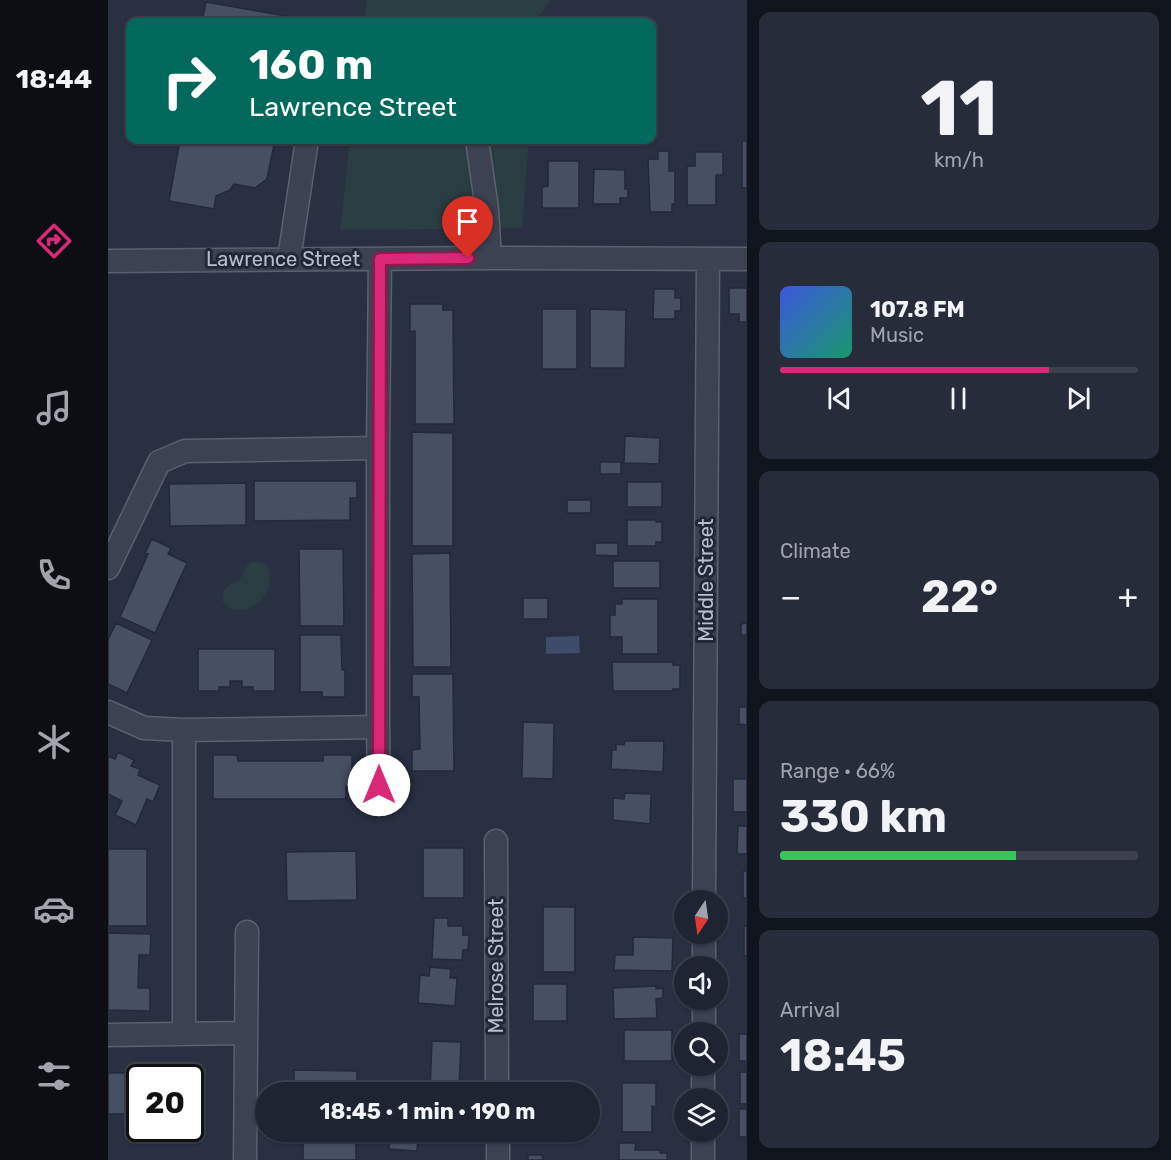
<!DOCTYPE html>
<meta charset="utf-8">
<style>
:root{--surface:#1e2432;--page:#262c3a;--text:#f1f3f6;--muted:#a1a4ac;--line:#3c414d;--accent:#db2777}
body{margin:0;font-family:Rubik,sans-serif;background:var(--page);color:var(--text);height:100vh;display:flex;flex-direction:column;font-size:22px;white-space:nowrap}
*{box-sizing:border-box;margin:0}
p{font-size:20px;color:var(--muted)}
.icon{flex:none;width:33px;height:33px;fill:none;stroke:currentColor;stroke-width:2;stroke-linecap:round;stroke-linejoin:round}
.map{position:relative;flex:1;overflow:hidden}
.side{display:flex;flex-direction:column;gap:12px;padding:12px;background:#10141c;width:424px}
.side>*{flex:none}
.banner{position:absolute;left:18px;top:18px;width:530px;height:126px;border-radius:12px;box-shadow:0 2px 4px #0004,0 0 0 2px var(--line);background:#00695c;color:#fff;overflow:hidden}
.needle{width:39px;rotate:193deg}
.fabs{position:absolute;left:566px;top:890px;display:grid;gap:12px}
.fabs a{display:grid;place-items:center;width:54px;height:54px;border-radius:50%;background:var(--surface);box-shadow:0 2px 4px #0004,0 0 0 2px var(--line);font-size:30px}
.speed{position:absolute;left:18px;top:1064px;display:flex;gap:12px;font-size:30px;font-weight:700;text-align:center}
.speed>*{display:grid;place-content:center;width:78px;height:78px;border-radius:50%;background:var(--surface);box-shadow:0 2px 4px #0004,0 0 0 2px var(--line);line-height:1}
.speed .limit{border:3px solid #111;border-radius:9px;background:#fff;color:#111}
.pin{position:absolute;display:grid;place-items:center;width:51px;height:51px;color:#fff;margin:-62px -26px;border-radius:50% 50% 50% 0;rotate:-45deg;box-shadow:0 0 6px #0007}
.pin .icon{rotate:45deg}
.me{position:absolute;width:66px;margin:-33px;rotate:0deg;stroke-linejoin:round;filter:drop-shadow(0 0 4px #0008)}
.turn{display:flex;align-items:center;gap:21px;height:126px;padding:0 24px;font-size:27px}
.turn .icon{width:78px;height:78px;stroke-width:2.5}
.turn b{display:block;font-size:42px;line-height:51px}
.big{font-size:45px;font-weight:700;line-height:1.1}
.side .card{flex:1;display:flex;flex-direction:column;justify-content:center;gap:9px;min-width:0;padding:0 21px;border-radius:12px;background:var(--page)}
.side .dial{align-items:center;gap:0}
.dial b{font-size:78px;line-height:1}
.song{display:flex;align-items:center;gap:18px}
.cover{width:72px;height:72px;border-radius:9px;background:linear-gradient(135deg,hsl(230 70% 55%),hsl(160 70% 35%))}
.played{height:6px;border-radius:3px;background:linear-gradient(90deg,var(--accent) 75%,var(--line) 75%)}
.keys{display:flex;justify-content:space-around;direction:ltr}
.heat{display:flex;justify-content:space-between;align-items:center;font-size:33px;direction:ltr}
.charge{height:9px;border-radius:4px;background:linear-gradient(90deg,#34c759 66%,var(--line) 0)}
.trip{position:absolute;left:147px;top:1082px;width:345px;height:60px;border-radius:30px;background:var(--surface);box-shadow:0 2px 4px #0004,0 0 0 2px var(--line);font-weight:700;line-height:60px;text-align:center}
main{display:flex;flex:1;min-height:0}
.tab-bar{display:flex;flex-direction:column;width:108px;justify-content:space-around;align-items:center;background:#0c0e14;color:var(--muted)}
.tab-bar .icon{width:42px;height:42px}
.tab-bar .active{color:var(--accent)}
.tab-bar b{font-size:27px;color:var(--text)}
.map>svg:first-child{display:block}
.green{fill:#2a3d42}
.water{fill:#3f4b6a}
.building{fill:#474f63;stroke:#232939;stroke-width:1.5}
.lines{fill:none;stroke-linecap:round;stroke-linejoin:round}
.minor-casing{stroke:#5a606f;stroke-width:25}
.minor{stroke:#3c4251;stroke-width:22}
.route-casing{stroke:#8e194d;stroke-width:15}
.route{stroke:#db2777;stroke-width:10}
.labels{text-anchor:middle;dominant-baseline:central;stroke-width:6;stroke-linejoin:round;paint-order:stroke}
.street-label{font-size:20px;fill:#b9becb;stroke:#212737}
</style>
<main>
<nav class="tab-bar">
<b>18:44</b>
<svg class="icon active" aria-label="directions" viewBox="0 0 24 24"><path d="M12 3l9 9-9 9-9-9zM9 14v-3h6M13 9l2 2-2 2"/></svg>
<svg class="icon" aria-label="music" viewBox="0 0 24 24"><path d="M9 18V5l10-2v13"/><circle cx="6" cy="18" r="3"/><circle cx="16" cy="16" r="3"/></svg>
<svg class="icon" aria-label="phone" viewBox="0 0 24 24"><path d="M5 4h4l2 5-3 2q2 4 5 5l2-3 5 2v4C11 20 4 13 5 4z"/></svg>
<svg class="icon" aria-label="climate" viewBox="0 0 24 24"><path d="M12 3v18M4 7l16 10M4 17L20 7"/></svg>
<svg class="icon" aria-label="car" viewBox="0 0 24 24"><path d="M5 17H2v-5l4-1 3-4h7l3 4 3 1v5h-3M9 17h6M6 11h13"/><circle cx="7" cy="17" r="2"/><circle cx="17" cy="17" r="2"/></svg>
<svg class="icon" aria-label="filters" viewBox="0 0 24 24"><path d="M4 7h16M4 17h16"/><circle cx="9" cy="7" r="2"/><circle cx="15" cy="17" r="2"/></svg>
</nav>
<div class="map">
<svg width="639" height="1160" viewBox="0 0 639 1160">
<rect width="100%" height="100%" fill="#283042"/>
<path class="green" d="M 259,0 L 442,0 L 432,15 L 431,22 L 256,22 Z
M 242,140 L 421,140 L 414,228 L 232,230 Z
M 144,562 C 176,558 162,610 132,610 C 124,610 120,608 115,602 C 113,590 119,585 131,581 L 139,566 Z"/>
<path class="water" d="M 471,636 L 472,653 L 438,654 L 438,637 Z"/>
<path class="building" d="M 98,2 L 189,18 L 188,22 L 94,22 Z
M 72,140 L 167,140 L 159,179 L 147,188 L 126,184 L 122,190 L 108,196 L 106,209 L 61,201 Z
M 634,141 L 639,141 L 639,188 L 634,188 Z
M 550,151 L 561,151 L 561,171 L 567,171 L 567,204 L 564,204 L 564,212 L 542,212 L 540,159 L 550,159 Z
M 587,152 L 615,152 L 615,175 L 608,175 L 608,205 L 579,205 L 579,166 L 587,166 Z
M 440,161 L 471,161 L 471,208 L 434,208 L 434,187 L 440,186 Z
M 486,169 L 517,170 L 517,189 L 520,189 L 520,198 L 512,198 L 512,204 L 485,204 Z
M 621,288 L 639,288 L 639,322 L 631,322 L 631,314 L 621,314 Z
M 546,289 L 567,289 L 567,298 L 573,298 L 573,311 L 567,311 L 567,319 L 545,319 Z
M 302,304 L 335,304 L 335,310 L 345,310 L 346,424 L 307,424 L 307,331 L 302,332 Z
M 434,309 L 469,309 L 469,369 L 434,369 Z
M 482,309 L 518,310 L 517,368 L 482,368 Z
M 304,432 L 345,433 L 345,546 L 304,546 Z
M 517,436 L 552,438 L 551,464 L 516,463 Z
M 492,462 L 513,462 L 513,474 L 492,474 Z
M 146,481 L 249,481 L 249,498 L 242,498 L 242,520 L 146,521 Z
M 519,482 L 554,482 L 554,507 L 519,507 Z
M 138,483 L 138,525 L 62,526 L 61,484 Z
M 459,500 L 483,500 L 483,513 L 459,513 Z
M 519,520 L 548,520 L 548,522 L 554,522 L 554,542 L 548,542 L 548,546 L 519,546 Z
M 44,539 L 63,548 L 60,554 L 79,563 L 47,633 L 12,617 L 40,554 L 37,553 Z
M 487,543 L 510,543 L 510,556 L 487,555 Z
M 191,549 L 235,549 L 236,626 L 192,626 Z
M 342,553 L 343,667 L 305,667 L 304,554 Z
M 505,561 L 552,561 L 552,588 L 505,588 Z
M 415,598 L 440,598 L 440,619 L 415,619 Z
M 514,599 L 550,599 L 550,654 L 514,654 L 514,637 L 502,637 L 502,615 L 507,615 L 507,604 L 514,604 Z
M 8,623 L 44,640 L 19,693 L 0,684 L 0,640 Z
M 639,623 L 639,635 L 633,635 L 633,624 Z
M 192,635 L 233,635 L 234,670 L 237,670 L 237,697 L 214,697 L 214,692 L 192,692 Z
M 90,649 L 167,649 L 167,691 L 145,691 L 145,687 L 134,687 L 134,681 L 122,681 L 122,687 L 111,687 L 111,691 L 90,691 Z
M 504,662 L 565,662 L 565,665 L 572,665 L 572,689 L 565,689 L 565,691 L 505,691 Z
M 304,674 L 345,674 L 346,771 L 304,771 L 304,750 L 312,749 L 311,697 L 304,697 Z
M 639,699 L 639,725 L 631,724 L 631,707 L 638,707 Z
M 415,722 L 446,723 L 445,779 L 414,778 Z
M 517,741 L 556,741 L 555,772 L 503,769 L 504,750 L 508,750 L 508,744 L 516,745 Z
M 10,752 L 26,760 L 23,766 L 32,769 L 30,775 L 52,785 L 45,802 L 39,799 L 28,825 L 7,815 L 14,801 L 0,794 L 0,756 L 7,759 Z
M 105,755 L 129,755 L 130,761 L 215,761 L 215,755 L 244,755 L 244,787 L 238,786 L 238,799 L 105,799 Z
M 625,779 L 639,779 L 639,812 L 625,812 Z
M 517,793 L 543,794 L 542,824 L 505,820 L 505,798 L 516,799 Z
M 630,826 L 639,826 L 639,854 L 629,854 Z
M 315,848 L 356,848 L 356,898 L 315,898 Z
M 0,849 L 39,849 L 39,926 L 0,926 Z
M 248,851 L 249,900 L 179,901 L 178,852 Z
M 635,871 L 639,871 L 639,898 L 635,898 Z
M 435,907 L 467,907 L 467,972 L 435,972 Z
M 326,918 L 340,918 L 340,926 L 355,926 L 355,935 L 361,935 L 360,950 L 355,950 L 354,960 L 324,959 Z
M 636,926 L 639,926 L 639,956 L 636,956 Z
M 0,933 L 43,934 L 42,955 L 31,955 L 30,988 L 42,988 L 42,1011 L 0,1010 Z
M 525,937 L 565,938 L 564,971 L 506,970 L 507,955 L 525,955 Z
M 322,967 L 343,969 L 342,978 L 349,978 L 347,1006 L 310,1003 L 312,975 L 321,976 Z
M 425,984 L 459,984 L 459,1021 L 425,1021 Z
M 548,986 L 548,989 L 555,988 L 555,998 L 548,999 L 549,1018 L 506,1019 L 505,988 Z
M 516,1030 L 564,1030 L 564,1061 L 516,1061 Z
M 631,1034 L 639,1034 L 639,1061 L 631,1061 Z
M 324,1041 L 353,1042 L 351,1092 L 322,1092 Z
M 186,1070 L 249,1071 L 249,1092 L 186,1092 Z
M 90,1072 L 90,1114 L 82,1114 L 82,1077 L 32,1077 L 32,1114 L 0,1114 L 0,1073 Z
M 632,1072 L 639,1072 L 639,1104 L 632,1104 Z
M 514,1083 L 548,1083 L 548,1107 L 544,1106 L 544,1132 L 514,1132 Z
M 433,1085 L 464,1085 L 464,1092 L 433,1092 Z
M 631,1109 L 639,1109 L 639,1137 L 631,1137 Z
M 195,1131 L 248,1131 L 248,1160 L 195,1160 Z
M 318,1131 L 349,1131 L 349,1142 L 317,1140 Z
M 282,1134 L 310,1136 L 309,1151 L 281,1149 Z
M 511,1143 L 528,1143 L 527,1150 L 552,1150 L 552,1153 L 559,1153 L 559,1160 L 511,1160 Z
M 420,1155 L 434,1155 L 435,1160 L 420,1160 Z"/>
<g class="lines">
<defs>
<path id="minor" d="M 369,140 L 379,209 L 382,258
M 181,259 L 199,140
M 0,261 L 382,258 L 639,259
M 0,568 L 51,462 L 77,451 L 270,448 L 272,259
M 0,712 L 36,728 L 76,730 L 270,727 L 270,448
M 270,727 L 271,785
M 76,730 L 76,1034
M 388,841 L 389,1092
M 596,900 L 600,259
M 596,966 L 596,933
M 596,1032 L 596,999
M 0,1035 L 137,1033
M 595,1098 L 595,1065
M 390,1131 L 390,1160
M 137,1160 L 139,932
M 595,1160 L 595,1131"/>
</defs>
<use href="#minor" class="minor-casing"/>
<use href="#minor" class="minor"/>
</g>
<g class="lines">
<defs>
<path id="route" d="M 271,785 L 272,259 L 360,258"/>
</defs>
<use href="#route" class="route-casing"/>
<use href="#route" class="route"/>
</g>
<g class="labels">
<g class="street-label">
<text x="175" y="259">Lawrence Street</text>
<text transform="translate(598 580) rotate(-90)">Middle Street</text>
<text transform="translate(388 966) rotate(-90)">Melrose Street</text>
</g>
</g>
</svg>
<div class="fabs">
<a><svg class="needle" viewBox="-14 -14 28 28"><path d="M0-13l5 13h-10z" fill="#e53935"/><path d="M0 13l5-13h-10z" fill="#a1a4ac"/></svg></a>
<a><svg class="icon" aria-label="sound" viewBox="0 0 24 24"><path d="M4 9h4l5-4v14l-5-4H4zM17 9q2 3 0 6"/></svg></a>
<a><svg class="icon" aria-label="search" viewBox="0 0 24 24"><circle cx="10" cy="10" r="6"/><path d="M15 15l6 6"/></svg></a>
<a><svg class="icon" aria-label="layers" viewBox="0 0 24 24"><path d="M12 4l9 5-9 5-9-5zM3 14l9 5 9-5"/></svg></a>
</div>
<div class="speed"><div class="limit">20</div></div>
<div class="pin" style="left:360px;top:258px;background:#d93025"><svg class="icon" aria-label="arrive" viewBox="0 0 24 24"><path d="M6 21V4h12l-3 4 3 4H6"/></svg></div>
<svg class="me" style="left:271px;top:785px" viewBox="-20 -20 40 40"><circle r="19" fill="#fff"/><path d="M0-13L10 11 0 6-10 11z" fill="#db2777"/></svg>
<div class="trip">18:45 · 1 min · 190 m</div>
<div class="banner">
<div class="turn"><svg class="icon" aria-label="right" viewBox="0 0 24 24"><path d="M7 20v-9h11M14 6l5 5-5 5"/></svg><div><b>160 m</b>Lawrence Street</div></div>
</div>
</div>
<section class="side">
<div class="card dial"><b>11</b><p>km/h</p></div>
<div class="card">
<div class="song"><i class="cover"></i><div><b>107.8 FM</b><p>Music</p></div></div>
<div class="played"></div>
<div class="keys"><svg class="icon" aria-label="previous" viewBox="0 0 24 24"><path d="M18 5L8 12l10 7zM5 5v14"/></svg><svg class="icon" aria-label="pause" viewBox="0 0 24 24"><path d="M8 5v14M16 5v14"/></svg><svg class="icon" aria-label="next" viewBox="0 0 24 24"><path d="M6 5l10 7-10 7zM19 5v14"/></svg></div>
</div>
<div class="card"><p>Climate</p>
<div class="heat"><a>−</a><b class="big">22°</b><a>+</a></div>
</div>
<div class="card"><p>Range · 66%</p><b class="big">330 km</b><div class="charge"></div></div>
<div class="card"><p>Arrival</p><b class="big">18:45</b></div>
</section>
</main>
